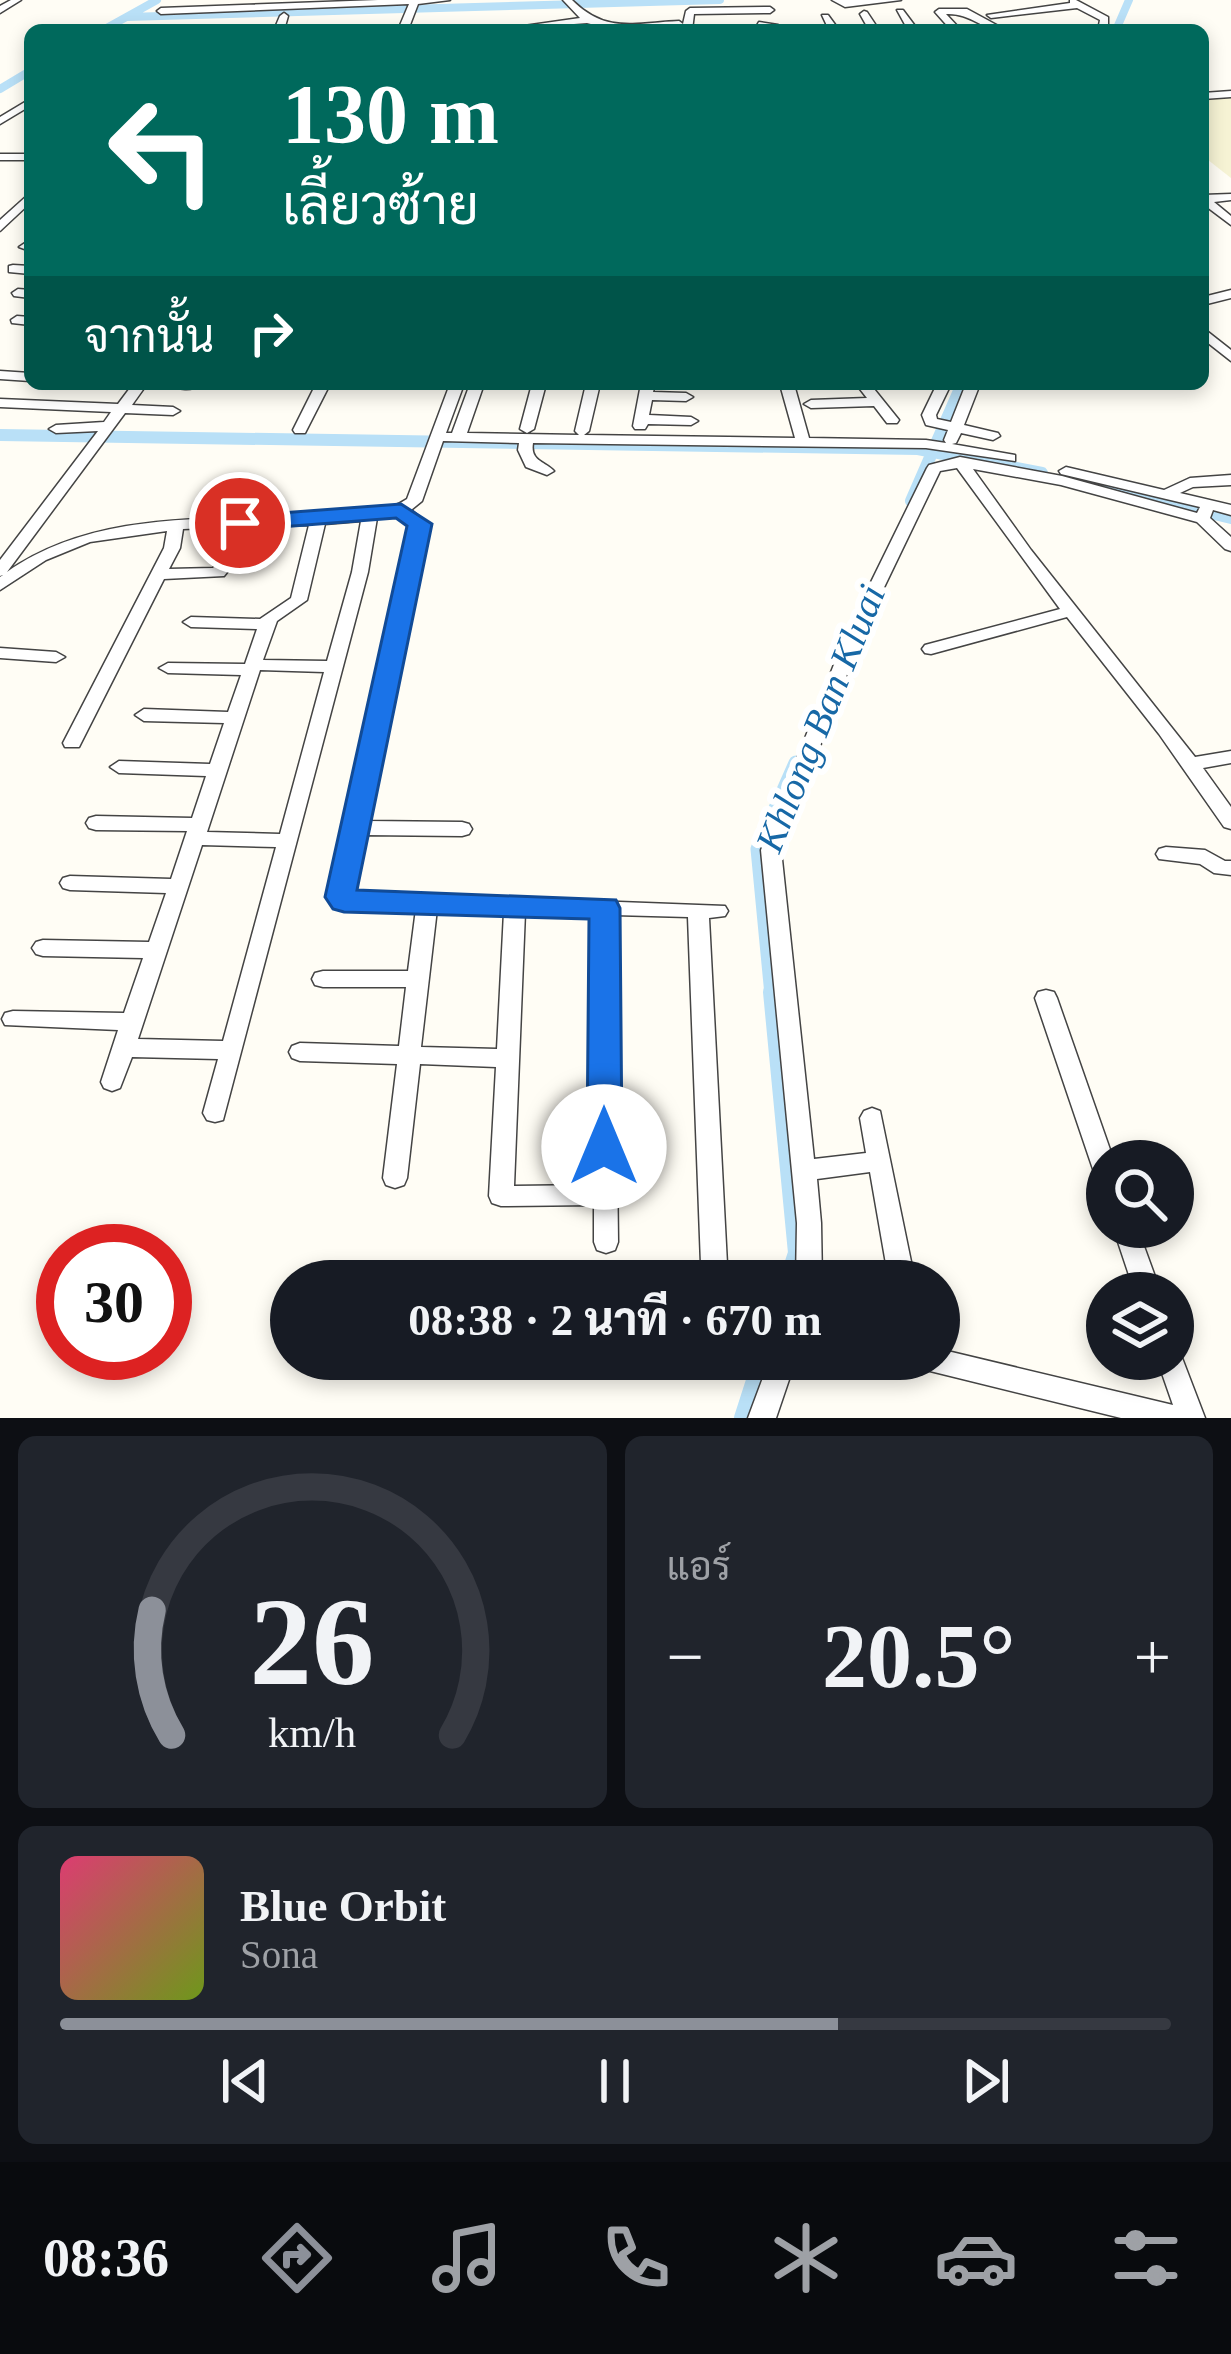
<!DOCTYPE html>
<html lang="th">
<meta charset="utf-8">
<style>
:root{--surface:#171b24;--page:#20242c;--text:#f1f3f6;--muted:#9ea1a6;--line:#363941;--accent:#8c9099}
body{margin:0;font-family:"Times New Roman",Sarabun,serif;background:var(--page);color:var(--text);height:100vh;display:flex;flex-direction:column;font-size:45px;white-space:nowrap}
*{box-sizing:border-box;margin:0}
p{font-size:39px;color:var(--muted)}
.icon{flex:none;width:66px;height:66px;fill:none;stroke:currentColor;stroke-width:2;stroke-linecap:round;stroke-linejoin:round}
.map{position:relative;height:1418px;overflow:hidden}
.details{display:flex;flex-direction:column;gap:18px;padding:18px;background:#0d0f14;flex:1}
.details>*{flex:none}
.top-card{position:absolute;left:24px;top:24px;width:1185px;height:366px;border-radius:18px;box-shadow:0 6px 18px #0003;background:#00695c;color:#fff;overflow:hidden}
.tools{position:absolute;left:1086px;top:1140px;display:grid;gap:24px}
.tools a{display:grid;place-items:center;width:108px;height:108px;border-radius:50%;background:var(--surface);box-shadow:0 6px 18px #0003;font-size:60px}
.speed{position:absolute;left:36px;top:1224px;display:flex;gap:24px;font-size:60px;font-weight:700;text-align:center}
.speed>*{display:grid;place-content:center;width:156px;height:156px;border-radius:50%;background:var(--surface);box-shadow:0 6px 18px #0003;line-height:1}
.speed .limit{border:18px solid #d22;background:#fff;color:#111}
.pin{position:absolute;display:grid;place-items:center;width:102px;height:102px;color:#fff;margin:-51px;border:6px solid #fff;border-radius:50%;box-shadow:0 3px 12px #0007}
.me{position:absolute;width:132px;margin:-66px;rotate:0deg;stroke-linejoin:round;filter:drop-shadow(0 0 9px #0008)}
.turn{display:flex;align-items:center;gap:42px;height:252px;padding:0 60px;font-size:54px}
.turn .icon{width:156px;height:156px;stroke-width:2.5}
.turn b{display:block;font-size:84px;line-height:102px}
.then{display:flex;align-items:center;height:114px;padding:0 60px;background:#0003;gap:24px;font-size:45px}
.big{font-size:90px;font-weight:800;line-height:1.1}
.details .widget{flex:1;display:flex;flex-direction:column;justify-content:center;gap:18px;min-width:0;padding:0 42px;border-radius:18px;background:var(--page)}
.details .dial{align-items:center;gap:0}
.dial svg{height:312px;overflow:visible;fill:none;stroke:var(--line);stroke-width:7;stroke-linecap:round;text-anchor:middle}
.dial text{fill:var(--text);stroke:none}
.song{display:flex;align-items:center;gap:36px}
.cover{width:144px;height:144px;border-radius:18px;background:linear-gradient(135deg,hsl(340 70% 55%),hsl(80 70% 35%))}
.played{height:12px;border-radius:6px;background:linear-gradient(90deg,var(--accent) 70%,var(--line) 70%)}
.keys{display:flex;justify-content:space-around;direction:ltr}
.heat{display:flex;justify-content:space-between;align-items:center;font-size:66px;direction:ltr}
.details .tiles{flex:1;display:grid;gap:18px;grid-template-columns:1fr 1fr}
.widget:last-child{grid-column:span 2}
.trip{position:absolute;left:270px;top:1260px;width:690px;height:120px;border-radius:60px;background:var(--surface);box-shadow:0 6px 18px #0003;font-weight:800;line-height:120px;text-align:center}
.tabs{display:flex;height:192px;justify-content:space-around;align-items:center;background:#090b0e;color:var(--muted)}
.tabs .icon{width:84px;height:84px}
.tabs .selected{color:var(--accent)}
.tabs b{font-size:54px;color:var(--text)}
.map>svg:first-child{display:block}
.farmland{fill:#f6f3d4}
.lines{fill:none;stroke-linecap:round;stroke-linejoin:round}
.canal-far3{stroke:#b9e0f7;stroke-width:8}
.canal-far2{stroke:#b9e0f7;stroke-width:12}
.canal-far1{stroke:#b9e0f7;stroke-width:15}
.canal{stroke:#b9e0f7;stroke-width:18}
.minor-casing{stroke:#444;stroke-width:3}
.minor{fill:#fff;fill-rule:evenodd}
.route{fill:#1a73e8;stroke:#114b97;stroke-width:3}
.labels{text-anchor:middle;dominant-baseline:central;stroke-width:12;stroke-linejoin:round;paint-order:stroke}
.water-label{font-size:39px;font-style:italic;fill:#1768a6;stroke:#fff}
</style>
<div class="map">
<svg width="1231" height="1418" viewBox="0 0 1231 1418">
<rect width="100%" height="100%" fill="#fffdf5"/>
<path class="farmland" d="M 1231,95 L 1231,178 L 1203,156 L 1203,96 Z"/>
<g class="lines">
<path class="canal-far3" d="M 127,17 L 720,0
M 103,30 L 157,0
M 1116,30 L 1129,0
M 0,89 L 30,71"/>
<path class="canal-far2" d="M 0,435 L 918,449 L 1042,473
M 1093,485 L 1231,518
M 911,501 L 962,384"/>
<path class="canal-far1" d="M 772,995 L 758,849 L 796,763"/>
<path class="canal" d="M 772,992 L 797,1253 L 788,1281
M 743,1418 L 762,1359"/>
<defs>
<path id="minor" d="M 11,0 L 21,0 L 0,13 L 0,6 Z
M 378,0 L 450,0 L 418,4 L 408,30 L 398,30 L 409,4 L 161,14 L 157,11 L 161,8 Z
M 563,0 L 572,0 C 606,34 634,23 679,21 L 683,24 L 686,11 L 690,8 L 770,7 L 774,10 L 770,13 L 694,14 L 692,30 L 682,30 L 683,24 L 614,30 L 587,23 L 495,30 L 580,18 Z
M 832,0 L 901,0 L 845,7 Z
M 1070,0 L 1076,0 L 1108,17 L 1108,30 L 1098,30 L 1100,20 L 1077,8 L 991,18 L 987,15 L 1070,3 Z
M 967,9 L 1002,28 L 1004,30 C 980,30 972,13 946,14 L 961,30 L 951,30 L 935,12 L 939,9 Z
M 897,10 L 903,10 L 918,30 L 908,30 Z
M 864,11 L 867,12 L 879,30 L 869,30 L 860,14 Z
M 284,13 L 288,16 L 284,30 L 274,30 L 280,16 Z
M 822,15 L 828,15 L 839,30 L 829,30 Z
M 759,22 L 778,25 L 773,28 L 756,27 Z
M 197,26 L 201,30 L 152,30 L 157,27 Z
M 1231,91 L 1231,97 L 1203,99 L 1203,93 Z
M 30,99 L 30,106 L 0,124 L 0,117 Z
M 0,154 L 30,154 L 30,160 L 0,160 Z
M 30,193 L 30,203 L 0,231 L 0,220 Z
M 1231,194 L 1231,200 L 1214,202 L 1231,216 L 1231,225 L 1203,204 L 1203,195 Z
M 25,243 L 30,243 L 30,251 L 19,247 Z
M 13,265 L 30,266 L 30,274 L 9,272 L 9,266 Z
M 18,289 L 30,290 L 30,298 L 14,296 L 12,293 Z
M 1231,290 L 1231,298 L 1203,305 L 1203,297 Z
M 17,316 L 30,317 L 30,325 L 12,323 L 11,320 Z
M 1203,328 L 1231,350 L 1231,361 L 1203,339 Z
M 0,371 L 30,373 L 30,381 L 0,379 Z
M 133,384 L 147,384 L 132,405 L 173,407 L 180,411 L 173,415 L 125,413 L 7,572 C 97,509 212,521 316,515 C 345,513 382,516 407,499 L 450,384 L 464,384 L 446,433 L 452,433 L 470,384 L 484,384 L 467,433 L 579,435 L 575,431 L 586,384 L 600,384 L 589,431 L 584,435 L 795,438 L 781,388 L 789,384 L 795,388 L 809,438 L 926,440 L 946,443 L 944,440 L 948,430 L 926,425 L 922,415 L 937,384 L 951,384 L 936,415 L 937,419 L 951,422 L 966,384 L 980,384 L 964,425 L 998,433 L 1000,436 L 993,440 L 961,433 L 956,443 L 952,444 L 1015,455 L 1015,461 L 926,448 L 533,443 C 530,461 544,461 554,471 L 547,475 L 526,467 L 518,450 L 519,443 L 443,441 L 422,501 L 411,510 L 428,524 L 427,545 L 368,821 L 462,822 L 469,824 L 472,829 L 469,834 L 462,836 L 365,835 L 353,892 L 725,906 L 728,911 L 725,916 L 709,918 L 727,1264 L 723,1272 L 714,1275 L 705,1272 L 701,1264 L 688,917 L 614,915 L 618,1242 L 615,1250 L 606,1253 L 597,1250 L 594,1242 L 594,1205 L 501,1206 L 492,1203 L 489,1196 L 496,1067 L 420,1064 L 407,1178 L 404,1185 L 395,1188 L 386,1185 L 383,1178 L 397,1064 L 300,1061 L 292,1058 L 289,1052 L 292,1046 L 300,1043 L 399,1046 L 406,987 L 323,987 L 315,985 L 312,979 L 315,973 L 323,971 L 408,971 L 416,909 L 341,906 L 334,904 L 331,899 L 411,545 L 412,526 L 398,515 L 377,518 L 368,572 L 223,1120 L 215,1122 L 207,1120 L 203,1113 L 218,1059 L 132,1057 L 120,1088 L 112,1091 L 104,1088 L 101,1082 L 118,1030 L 5,1025 L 2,1019 L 5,1013 L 13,1011 L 124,1013 L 143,958 L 43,956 L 36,954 L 32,948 L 36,942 L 43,940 L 149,942 L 166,893 L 70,890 L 63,888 L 60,883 L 63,878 L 70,876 L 171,879 L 187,831 L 96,830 L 89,828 L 86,823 L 89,818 L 96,816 L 192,818 L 206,776 L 119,773 L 110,767 L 119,761 L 210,764 L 224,723 L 144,721 L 135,715 L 144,709 L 228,712 L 241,675 L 168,673 L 159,668 L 168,663 L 245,664 L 257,629 L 191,627 L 183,622 L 191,617 L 260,619 L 291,598 L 309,525 L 247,527 L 237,560 L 224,576 L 164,579 L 81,743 L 79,747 L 65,747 L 63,743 L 164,548 L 167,531 L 90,542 L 46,560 L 0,590 L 0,577 L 3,575 L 0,576 L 0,560 L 98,431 L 56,433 L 49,429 L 56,425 L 104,422 L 111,412 L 0,407 L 0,399 L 118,404 ZM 361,521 L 352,572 L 327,661 L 263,660 L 277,621 L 307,600 L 325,524 ZM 231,527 L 221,559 L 213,568 L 169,569 L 180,548 L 183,529 ZM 260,670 L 324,672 L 280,834 L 207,832 ZM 202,845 L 276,847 L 223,1041 L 138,1039 ZM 437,909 L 504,912 L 497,1049 L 421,1047 ZM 525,912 L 594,914 L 594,1185 L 514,1186 Z
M 171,384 L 198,384 L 199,385 C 193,391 177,390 171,384 Z
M 316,384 L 330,384 L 305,433 L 295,433 L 293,430 Z
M 532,384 L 546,384 L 534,429 L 527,433 L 520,429 Z
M 641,384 L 655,384 L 653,392 L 686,393 L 693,397 L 686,401 L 652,400 L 649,415 L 691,417 L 698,421 L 691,425 L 648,424 L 645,429 L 635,429 L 633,426 Z
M 856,384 L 870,384 L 899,420 L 897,423 L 887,423 L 874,406 L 811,408 L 804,404 L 811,400 L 867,398 Z
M 960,457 L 1062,476 L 1197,513 L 1200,507 L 1061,474 L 1059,471 L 1066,467 L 1164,490 L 1190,478 L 1231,475 L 1231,485 L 1193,487 L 1180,493 L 1231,505 L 1231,515 L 1213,510 L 1210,518 L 1231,537 L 1231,551 L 1225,549 L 1197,522 L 1061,485 L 973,469 L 1031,550 L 1195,757 L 1231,751 L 1231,763 L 1203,768 L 1231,807 L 1231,829 L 1224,827 L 1159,734 L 1067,617 L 931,654 L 925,653 L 922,649 L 925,645 L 1060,609 L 957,468 L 940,471 L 864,629 L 781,850 L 814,1159 L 866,1153 L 860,1118 L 864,1111 L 872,1108 L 880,1111 L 915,1281 L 889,1281 L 870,1172 L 817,1179 L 821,1223 L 822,1281 L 796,1281 L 797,1223 L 761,850 L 848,629 L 927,468 L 929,465 Z
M 0,648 L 56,652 L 65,657 L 56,662 L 0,658 Z
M 1166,847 L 1205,850 L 1225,861 L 1231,861 L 1231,875 L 1214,873 L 1200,864 L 1159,859 L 1156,854 L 1159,849 Z
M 1046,990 L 1054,992 L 1057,998 L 1114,1161 L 1107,1161 L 1107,1185 L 1098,1182 L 1095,1175 L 1035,998 L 1038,992 Z
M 1113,1227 L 1137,1227 L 1161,1293 L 1135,1293 Z
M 1173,1348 L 1179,1350 L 1205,1418 L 1121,1418 L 930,1371 L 921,1368 L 917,1359 L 939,1359 L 939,1349 L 1173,1405 L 1157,1359 L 1173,1359 Z
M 770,1359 L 796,1359 L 776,1418 L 748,1418 Z"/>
</defs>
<use href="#minor" class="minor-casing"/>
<use href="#minor" class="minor"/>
</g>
<path class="route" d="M 401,504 L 432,524 L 357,890 L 616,900 L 620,908 L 622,1147 L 617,1158 L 604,1162 L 592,1158 L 587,1147 L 589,919 L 344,912 L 333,909 L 325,897 L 407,526 L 396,518 L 240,530 L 228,523 L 240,516 Z"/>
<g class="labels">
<g class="water-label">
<text transform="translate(820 718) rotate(-68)">Khlong Ban Kluai</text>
</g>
</g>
</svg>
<div class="tools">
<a><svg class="icon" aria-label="search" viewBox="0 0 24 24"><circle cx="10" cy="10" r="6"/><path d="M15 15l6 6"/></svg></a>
<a><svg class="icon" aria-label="layers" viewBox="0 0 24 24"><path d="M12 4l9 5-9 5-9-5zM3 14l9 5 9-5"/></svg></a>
</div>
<div class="speed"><div class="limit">30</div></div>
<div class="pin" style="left:240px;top:523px;background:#d93025"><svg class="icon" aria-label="arrive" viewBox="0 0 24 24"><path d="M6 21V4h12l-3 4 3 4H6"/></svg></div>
<svg class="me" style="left:604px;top:1147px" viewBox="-20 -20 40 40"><circle r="19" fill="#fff"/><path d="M0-13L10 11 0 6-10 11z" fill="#1a73e8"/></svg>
<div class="trip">08:38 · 2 นาที · 670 m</div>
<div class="top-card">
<div class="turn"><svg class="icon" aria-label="left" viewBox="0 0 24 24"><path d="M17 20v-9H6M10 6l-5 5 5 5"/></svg><div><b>130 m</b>เลี้ยวซ้าย</div></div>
<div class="then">จากนั้น<svg class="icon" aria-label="right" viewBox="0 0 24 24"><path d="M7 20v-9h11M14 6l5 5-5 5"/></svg></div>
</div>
</div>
<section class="details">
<div class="tiles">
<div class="widget dial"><svg viewBox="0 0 100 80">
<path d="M14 69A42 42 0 1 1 86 69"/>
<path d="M14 69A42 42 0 0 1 9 37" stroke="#8c9099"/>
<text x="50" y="56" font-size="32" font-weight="700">26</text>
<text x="50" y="72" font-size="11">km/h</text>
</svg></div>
<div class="widget"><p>แอร์</p>
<div class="heat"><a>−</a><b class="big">20.5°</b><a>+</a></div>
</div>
<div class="widget">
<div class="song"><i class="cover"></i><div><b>Blue Orbit</b><p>Sona</p></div></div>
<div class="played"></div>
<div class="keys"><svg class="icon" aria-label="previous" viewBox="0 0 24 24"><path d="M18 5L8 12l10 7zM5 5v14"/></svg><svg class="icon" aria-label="pause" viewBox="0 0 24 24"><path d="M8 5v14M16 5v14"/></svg><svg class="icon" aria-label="next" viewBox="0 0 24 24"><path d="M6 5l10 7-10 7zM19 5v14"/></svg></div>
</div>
</div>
</section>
<nav class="tabs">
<b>08:36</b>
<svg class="icon selected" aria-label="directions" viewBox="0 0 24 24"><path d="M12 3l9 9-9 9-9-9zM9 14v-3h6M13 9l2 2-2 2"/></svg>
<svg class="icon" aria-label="music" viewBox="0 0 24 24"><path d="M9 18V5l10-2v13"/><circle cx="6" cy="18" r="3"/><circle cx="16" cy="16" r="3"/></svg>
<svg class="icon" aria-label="phone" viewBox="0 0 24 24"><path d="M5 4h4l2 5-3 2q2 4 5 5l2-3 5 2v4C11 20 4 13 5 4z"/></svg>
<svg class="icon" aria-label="climate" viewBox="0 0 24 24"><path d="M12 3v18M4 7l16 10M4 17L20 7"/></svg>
<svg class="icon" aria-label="car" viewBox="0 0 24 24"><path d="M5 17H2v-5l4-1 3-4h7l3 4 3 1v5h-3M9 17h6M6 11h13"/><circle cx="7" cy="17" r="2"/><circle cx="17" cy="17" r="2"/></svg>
<svg class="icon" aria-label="filters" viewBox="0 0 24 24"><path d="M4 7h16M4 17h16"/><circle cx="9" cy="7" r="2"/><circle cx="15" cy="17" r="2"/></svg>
</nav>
